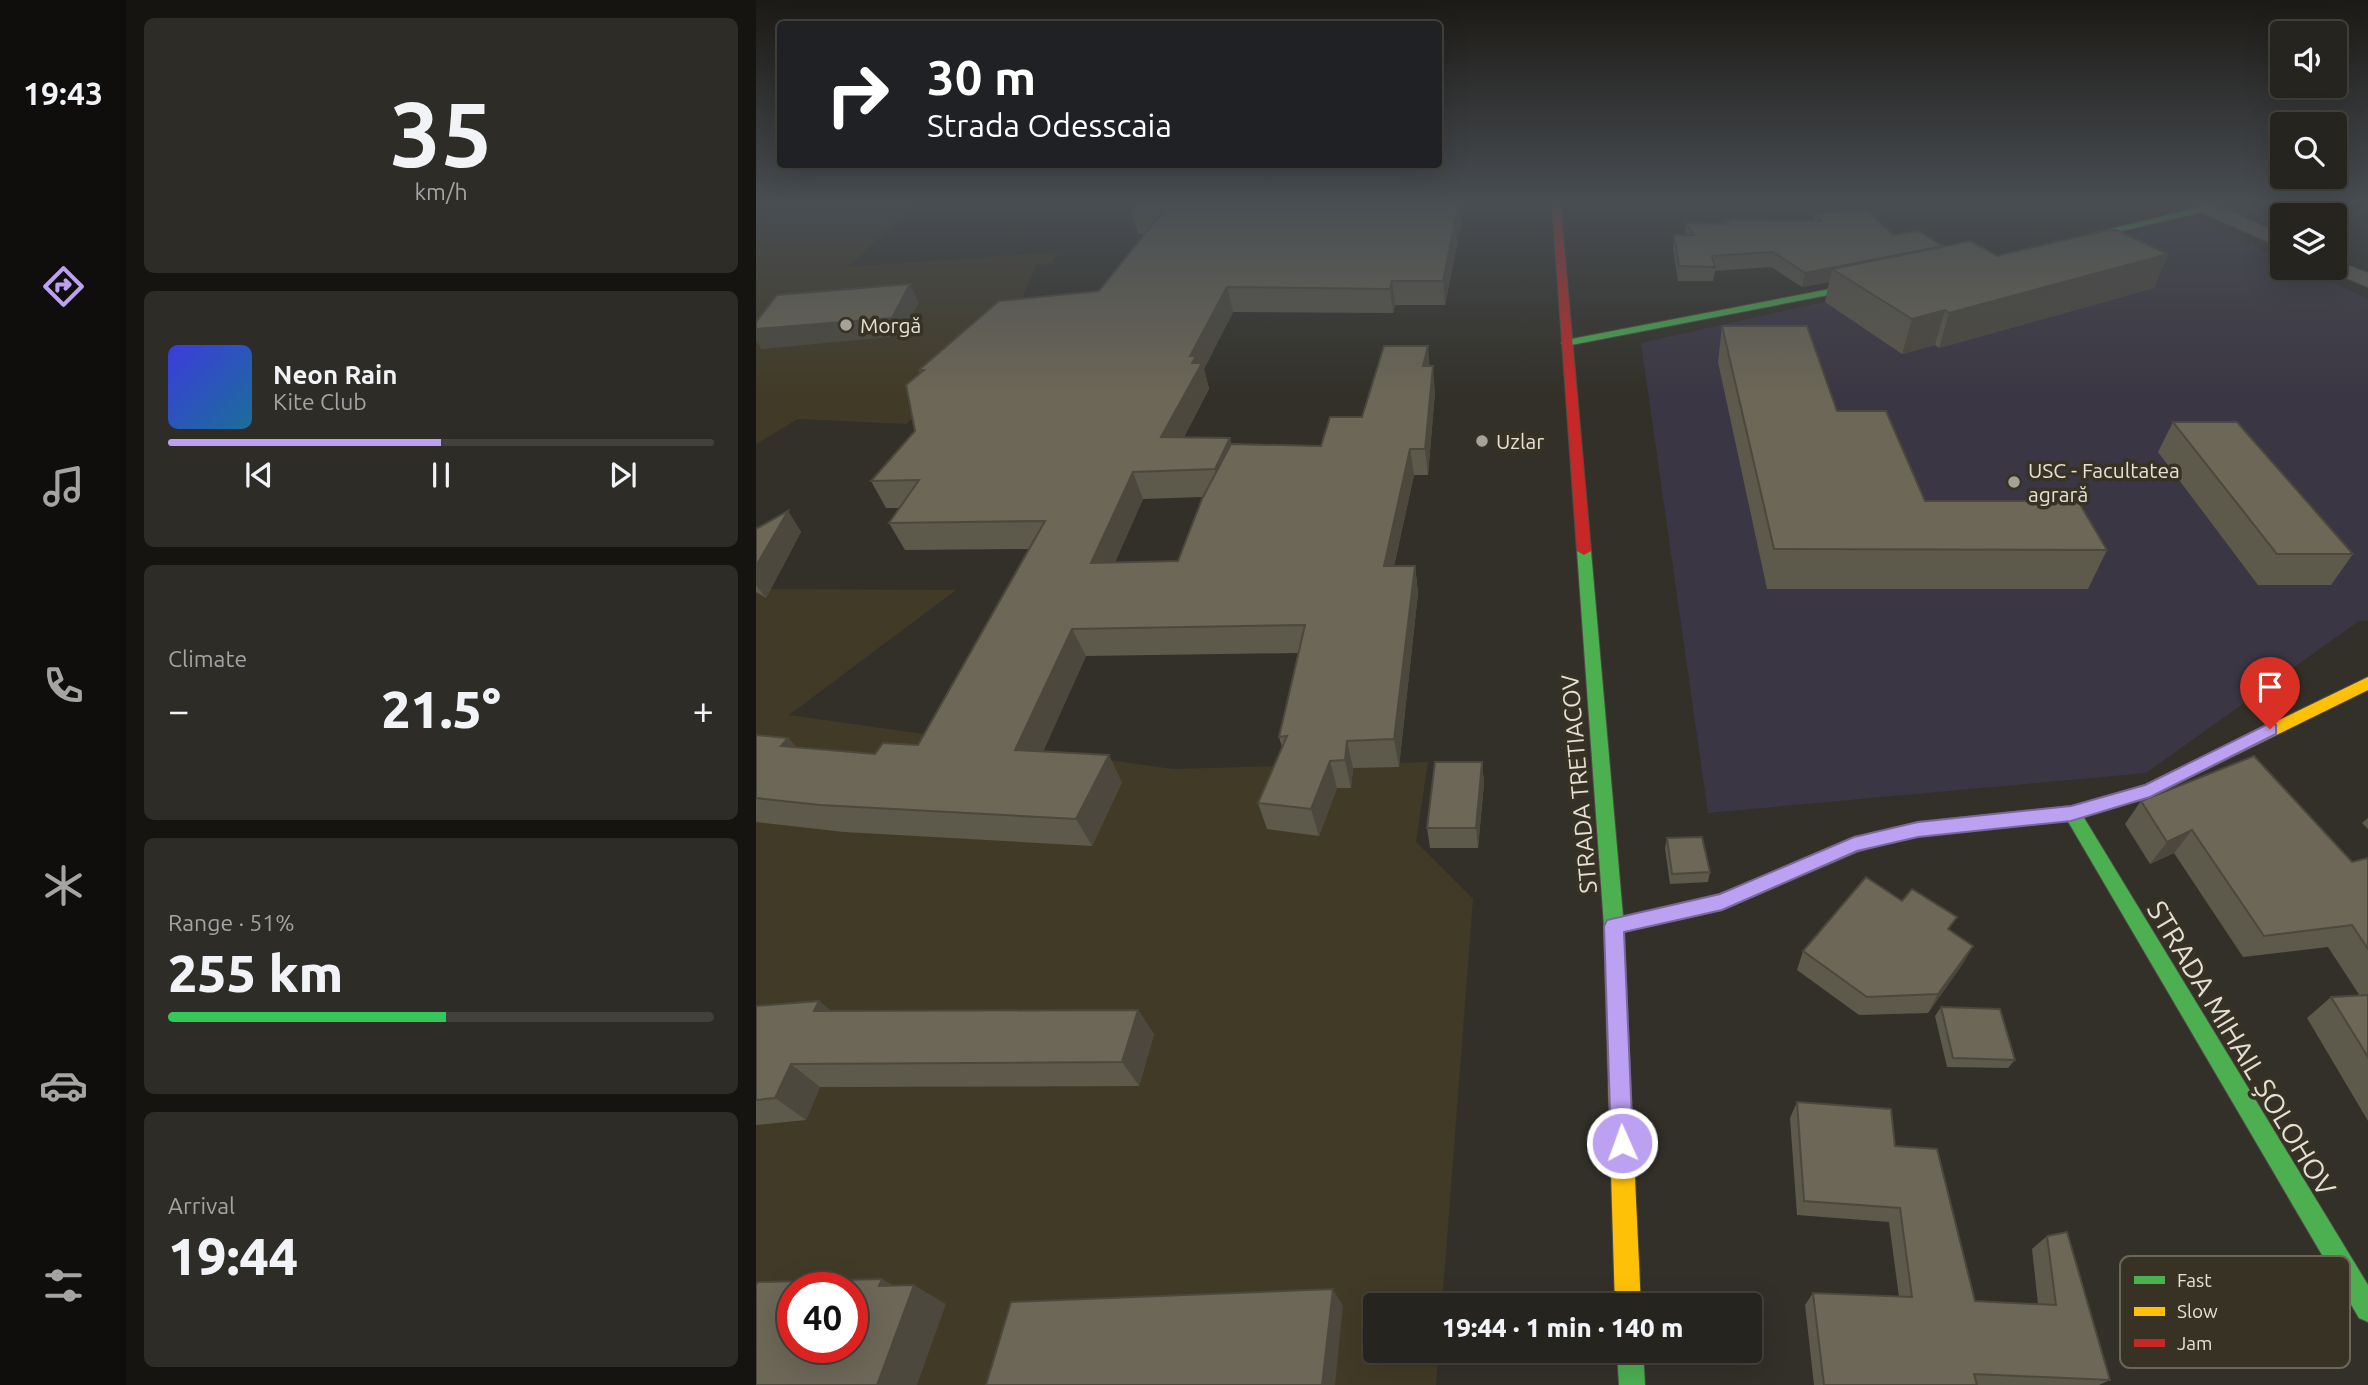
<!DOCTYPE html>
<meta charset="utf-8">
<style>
:root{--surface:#26241e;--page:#2e2c27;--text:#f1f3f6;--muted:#a4a4a4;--line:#42413c;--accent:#bca0f2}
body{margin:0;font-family:Ubuntu,sans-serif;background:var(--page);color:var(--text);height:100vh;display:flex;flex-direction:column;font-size:26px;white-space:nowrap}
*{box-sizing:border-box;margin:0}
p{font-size:23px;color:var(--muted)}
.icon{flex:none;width:38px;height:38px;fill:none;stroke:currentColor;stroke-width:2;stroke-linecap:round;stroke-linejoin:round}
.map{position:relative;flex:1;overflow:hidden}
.details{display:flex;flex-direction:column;gap:18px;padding:18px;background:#151410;width:630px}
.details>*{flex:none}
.guide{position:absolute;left:21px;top:21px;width:665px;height:147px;border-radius:7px;box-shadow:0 7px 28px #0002,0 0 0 2px var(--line);background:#202124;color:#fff;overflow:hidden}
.controls{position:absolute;left:1514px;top:21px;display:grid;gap:14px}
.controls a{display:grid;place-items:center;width:77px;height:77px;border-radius:7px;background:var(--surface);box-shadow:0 7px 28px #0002,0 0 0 2px var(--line);font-size:35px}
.speed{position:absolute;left:21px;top:1272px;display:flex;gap:14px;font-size:35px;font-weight:700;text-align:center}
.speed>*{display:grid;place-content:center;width:91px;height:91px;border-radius:50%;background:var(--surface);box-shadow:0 7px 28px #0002,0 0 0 2px var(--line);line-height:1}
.speed .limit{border:10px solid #d22;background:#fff;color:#111}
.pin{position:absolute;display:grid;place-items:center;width:60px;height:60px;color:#fff;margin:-72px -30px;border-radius:50% 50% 50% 0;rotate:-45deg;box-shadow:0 0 7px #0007}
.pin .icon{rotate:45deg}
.me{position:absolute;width:77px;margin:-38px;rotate:358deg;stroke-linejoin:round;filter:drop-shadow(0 0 5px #0008)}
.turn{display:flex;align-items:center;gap:24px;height:147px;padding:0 35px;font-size:32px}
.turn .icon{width:91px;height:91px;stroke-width:2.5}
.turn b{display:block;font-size:49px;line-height:60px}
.big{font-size:52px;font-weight:800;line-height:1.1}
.details .card{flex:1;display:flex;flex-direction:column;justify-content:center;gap:10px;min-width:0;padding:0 24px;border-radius:10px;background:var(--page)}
.details .dial{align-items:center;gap:0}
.dial b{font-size:91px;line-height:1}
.song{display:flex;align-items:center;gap:21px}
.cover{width:84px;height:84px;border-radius:10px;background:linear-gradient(135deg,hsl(240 70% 55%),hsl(200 70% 35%))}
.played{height:7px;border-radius:4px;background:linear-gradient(90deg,var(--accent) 50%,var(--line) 50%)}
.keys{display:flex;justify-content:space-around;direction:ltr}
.heat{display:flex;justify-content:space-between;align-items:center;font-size:38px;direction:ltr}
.charge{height:10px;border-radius:5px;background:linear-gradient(90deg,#34c759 51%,var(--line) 0)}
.trip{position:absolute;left:607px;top:1293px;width:399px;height:70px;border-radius:7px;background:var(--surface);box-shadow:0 7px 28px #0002,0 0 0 2px var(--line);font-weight:800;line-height:70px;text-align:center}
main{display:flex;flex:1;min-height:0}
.tab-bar{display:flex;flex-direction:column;width:126px;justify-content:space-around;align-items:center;background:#0f0e0c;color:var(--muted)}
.tab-bar .icon{width:49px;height:49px}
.tab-bar .on{color:var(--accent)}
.tab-bar b{font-size:32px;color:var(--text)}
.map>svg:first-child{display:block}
.built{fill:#413a26;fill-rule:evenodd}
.education{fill:#3b3643}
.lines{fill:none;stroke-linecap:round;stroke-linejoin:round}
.street-casing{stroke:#4e4c44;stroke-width:2}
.fast-casing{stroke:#4e4c44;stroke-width:2}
.slow-casing{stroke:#4e4c44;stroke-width:2}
.jam-casing{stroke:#4e4c44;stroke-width:2}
.street{fill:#68655e;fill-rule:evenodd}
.fast{fill:#4caf50;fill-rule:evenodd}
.slow{fill:#ffc107;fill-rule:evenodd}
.jam{fill:#c62828;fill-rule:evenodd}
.wall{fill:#5d594b;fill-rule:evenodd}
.shaded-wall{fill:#4c483d}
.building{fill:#6c6757;stroke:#4c483d;stroke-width:2;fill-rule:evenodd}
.route{fill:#bca0f2;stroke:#7a689d;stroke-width:2}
.poi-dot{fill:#a5a299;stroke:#373223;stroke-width:2.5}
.labels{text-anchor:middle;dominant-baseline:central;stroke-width:7;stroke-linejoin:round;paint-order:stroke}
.far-poi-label{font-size:21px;fill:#e3e0d6;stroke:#373223;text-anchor:start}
.street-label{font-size:24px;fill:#e3e0d6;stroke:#373223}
.near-street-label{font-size:28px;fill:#e3e0d6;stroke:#373223}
.key{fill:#373223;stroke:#6b6659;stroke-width:2}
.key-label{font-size:19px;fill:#e3e0d6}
</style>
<main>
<nav class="tab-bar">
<b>19:43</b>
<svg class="icon on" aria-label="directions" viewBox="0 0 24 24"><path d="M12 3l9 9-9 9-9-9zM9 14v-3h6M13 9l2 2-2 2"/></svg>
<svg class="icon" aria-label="music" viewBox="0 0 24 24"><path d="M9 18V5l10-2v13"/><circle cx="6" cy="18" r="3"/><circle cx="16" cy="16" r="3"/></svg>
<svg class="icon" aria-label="phone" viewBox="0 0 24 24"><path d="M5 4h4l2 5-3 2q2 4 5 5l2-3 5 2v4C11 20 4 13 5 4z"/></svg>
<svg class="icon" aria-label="climate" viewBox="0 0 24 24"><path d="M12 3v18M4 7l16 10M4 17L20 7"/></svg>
<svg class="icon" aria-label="car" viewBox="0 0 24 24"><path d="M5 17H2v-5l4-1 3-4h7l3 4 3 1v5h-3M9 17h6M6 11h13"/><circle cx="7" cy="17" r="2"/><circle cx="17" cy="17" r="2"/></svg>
<svg class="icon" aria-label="filters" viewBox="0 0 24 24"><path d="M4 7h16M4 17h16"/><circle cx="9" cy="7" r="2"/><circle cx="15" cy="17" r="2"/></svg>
</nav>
<section class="details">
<div class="card dial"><b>35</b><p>km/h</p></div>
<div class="card">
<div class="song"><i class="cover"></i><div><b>Neon Rain</b><p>Kite Club</p></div></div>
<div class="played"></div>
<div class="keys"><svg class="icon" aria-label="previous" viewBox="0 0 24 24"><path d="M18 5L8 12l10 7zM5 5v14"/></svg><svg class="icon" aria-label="pause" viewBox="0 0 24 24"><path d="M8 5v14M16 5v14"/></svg><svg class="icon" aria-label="next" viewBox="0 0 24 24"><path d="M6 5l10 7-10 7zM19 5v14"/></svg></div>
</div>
<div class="card"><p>Climate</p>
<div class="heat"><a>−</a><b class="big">21.5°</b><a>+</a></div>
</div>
<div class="card"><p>Range · 51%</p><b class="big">255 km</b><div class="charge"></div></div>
<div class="card"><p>Arrival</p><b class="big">19:44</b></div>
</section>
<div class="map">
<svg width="1612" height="1385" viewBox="0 0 1612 1385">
<rect width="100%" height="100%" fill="#323028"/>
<path class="built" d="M 0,202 L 161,202 L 92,267 L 302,252 L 296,263 L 280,265 L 246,347 L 150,424 L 42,419 L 0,444 Z
M 0,584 L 10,589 L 200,590 L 33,715 L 417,769 L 672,762 L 660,842 L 717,899 L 686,1305 L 620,1306 L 620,1351 L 683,1351 L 680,1385 L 0,1385 ZM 37,1288 L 96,1288 L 96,1348 L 37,1348 Z"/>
<path class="education" d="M 1438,219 L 1526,259 L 1526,268 L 1545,268 L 1612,299 L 1612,621 L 1603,621 L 1390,773 L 952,813 L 885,343 Z"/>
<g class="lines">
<defs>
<path id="street" d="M 1443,202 L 1461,202 L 1461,205 L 1526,235 L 1526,248 L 1445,212 Z
M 1578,260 L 1612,273 L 1612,287 L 1571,270 L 1569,268 L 1578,268 Z"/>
<path id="fast" d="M 1452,205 L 1455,206 L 1455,210 L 1306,245 L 1302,242 Z
M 1121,280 L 1126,283 L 1124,285 L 810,346 L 805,343 L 810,340 Z
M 828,547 L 835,551 L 867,916 L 964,894 L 1092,840 L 1125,831 L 1131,833 L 1134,838 L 1131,843 L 1101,852 L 966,910 L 868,932 L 874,1073 L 871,1080 L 863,1084 L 855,1080 L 852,1073 L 848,926 L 821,551 Z
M 1316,806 L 1322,808 L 1612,1285 L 1612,1322 L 1603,1318 L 1310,818 L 1307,813 L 1310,808 Z
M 861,1351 L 887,1351 L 889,1385 L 863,1385 Z"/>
<path id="slow" d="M 1612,677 L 1612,690 L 1394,797 L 1316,820 L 1162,836 L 1125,845 L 1119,843 L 1116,838 L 1119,833 L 1162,822 L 1316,806 L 1389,785 Z
M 863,1062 L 871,1066 L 874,1073 L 885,1306 L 859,1306 L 852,1073 L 855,1066 Z"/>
<path id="jam" d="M 796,202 L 804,202 L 835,551 L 828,555 L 821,551 Z"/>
</defs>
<use href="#street" class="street-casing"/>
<use href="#fast" class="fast-casing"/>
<use href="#slow" class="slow-casing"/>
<use href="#jam" class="jam-casing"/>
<use href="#street" class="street"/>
<use href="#fast" class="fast"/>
<use href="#slow" class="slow"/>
<use href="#jam" class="jam"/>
</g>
<path class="wall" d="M 383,202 L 704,202 L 706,220 L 689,305 L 639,305 L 637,313 L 477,312 L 448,369 L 453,389 L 428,437 L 476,444 L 565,446 L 606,417 L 674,366 L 679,392 L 672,475 L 658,475 L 638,566 L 659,566 L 662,593 L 643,767 L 597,768 L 595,788 L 581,788 L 563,836 L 511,829 L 502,803 L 526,747 L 523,737 L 542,653 L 330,656 L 287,751 L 366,782 L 336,846 L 88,832 L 0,822 L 0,735 L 32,738 L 40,747 L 119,754 L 162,745 L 273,549 L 149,550 L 133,523 L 144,508 L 130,508 L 115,481 L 159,431 L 164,373 L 163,370 L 343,291 L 389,234 L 382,234 L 375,212 ZM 447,497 L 422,561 L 359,562 L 387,499 Z
M 1059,214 L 1137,235 L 1187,246 L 1241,256 L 1412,254 L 1398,288 L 1183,348 L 1179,345 L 1146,354 L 1069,302 L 1073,282 L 1046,287 L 1015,267 L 959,271 L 957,281 L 922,281 L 917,249 L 918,235 L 929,235 L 930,223 L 967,224 L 967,220 L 1058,220 Z
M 966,326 L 1081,411 L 1169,501 L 1351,550 L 1332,589 L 1011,589 L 962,362 Z
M 1417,422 L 1597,554 L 1575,585 L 1502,585 L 1402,452 Z
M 32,511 L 45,532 L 10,598 L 0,592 L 0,529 Z
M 726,762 L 728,783 L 722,848 L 674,848 L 671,828 Z
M 1385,801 L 1596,862 L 1612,858 L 1612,1121 L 1551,1018 L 1575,997 L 1604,996 L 1572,947 L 1487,957 L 1418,853 L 1394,864 L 1369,824 Z
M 1612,818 L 1612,829 L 1606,823 Z
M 911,838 L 954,872 L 952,882 L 914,884 L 909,848 Z
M 1146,901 L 1217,946 L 1206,965 L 1172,1013 L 1103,1015 L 1041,970 L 1047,951 Z
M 63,1001 L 75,1011 L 382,1010 L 398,1034 L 383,1086 L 64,1087 L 50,1120 L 0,1125 L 0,1006 Z
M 1185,1007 L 1259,1060 L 1252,1068 L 1191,1067 L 1179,1016 Z
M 1041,1102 L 1139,1146 L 1219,1301 L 1282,1304 L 1276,1249 L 1291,1236 L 1354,1380 L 1343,1385 L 1058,1385 L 1049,1305 L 1057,1293 L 1143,1297 L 1133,1222 L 1041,1215 L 1034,1118 Z"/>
<path class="shaded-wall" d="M 703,202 L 704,202 L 706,220 L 689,305 L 687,281 Z
M 1167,250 L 1076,269 L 1073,282 L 1046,287 L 1049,273 Z
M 1412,254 L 1398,288 L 1183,348 L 1193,313 Z
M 636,281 L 639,305 L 637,313 L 634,289 Z
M 154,284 L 163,302 L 145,336 L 5,349 L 0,340 L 0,329 Z
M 471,287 L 477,312 L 448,369 L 453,389 L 414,463 L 405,437 L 434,356 Z
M 1189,310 L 1179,345 L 1146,354 L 1156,319 Z
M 672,346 L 674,371 L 667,366 Z
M 677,366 L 679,392 L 672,475 L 669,449 Z
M 474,438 L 481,464 L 467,496 L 459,469 Z
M 654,449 L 658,475 L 632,594 L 628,566 Z
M 377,472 L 387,499 L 347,590 L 335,563 Z
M 32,511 L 45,532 L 10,598 L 0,585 L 0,566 Z
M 659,566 L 662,593 L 643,767 L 638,739 Z
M 316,629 L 330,656 L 276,777 L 259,750 Z
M 32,738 L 55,765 L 25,746 Z
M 591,741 L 597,768 L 595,788 L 589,760 Z
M 353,755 L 366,782 L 336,846 L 320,819 Z
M 574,761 L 581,788 L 563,836 L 555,809 Z
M 726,762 L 728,783 L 722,848 L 720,828 Z
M 1436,830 L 1418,853 L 1394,864 L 1411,842 Z
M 1217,946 L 1206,965 L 1172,1013 L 1182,994 Z
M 63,1001 L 91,1025 L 58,1011 Z
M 382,1010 L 398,1034 L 383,1086 L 366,1062 Z
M 35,1064 L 64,1087 L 50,1120 L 19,1098 Z
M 126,1279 L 155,1295 L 158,1285 L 190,1304 L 161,1385 L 121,1385 L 123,1286 Z
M 577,1289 L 587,1306 L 579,1385 L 566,1385 Z"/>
<path class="building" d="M 383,202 L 703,202 L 687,281 L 636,281 L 634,289 L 471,287 L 434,356 L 440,356 L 436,363 L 446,363 L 405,437 L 474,438 L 459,469 L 377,472 L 335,563 L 422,561 L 446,499 L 475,444 L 565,446 L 574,417 L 606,417 L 628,346 L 672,346 L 667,366 L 677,366 L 669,449 L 654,449 L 628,566 L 659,566 L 638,739 L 591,741 L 589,760 L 574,761 L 555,809 L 502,803 L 531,736 L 523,737 L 549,625 L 316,629 L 259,750 L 353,755 L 320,819 L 64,805 L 0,798 L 0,735 L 32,738 L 25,746 L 119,754 L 127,743 L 162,745 L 289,521 L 133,523 L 163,480 L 115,481 L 159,431 L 150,385 L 168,370 L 163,370 L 243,301 L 343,291 L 407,211 L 375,212 Z
M 1111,210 L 1137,235 L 1162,231 L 1187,246 L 1049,273 L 1017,252 L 956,256 L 959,267 L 923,266 L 918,235 L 938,235 L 930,223 L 973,224 L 967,220 L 1065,221 L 1059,214 Z
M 1360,230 L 1412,254 L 1193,313 L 1189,310 L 1156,319 L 1076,269 L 1215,241 L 1241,256 L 1347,231 Z
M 154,284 L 136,318 L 0,329 L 0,322 L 21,295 Z
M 966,326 L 1051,326 L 1081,411 L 1130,411 L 1169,501 L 1322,501 L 1351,550 L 1018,549 Z
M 1417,422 L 1481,422 L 1597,554 L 1521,554 Z
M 32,511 L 0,566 L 0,529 Z
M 1498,756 L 1596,862 L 1612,858 L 1612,949 L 1596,925 L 1508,936 L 1436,830 L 1411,842 L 1385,801 Z
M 679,762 L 726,762 L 720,828 L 671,828 Z
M 946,837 L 954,872 L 916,874 L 911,838 Z
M 1110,877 L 1146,901 L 1156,889 L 1201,917 L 1192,929 L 1217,946 L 1182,994 L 1111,997 L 1047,951 Z
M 1612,995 L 1612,1057 L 1575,997 Z
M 63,1001 L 58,1011 L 382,1010 L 366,1062 L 35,1064 L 19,1098 L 0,1100 L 0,1006 Z
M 1185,1007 L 1244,1009 L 1259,1060 L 1197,1058 Z
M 1041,1102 L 1135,1109 L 1139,1146 L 1181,1149 L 1219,1301 L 1300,1305 L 1291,1236 L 1311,1232 L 1354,1380 L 1218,1374 L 1221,1385 L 1068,1385 L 1057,1293 L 1156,1297 L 1144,1208 L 1048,1201 Z
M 126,1279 L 123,1286 L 158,1285 L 121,1385 L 0,1385 L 0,1285 L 2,1282 ZM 37,1288 L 96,1288 L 96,1348 L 37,1348 Z
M 577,1289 L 566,1385 L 230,1385 L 255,1302 Z"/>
<linearGradient id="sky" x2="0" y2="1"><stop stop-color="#1c1a16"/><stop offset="0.51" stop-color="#494e53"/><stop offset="1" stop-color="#494e53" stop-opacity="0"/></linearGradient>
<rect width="1612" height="396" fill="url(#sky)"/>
<path class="route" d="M 1514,723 L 1520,725 L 1520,734 L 1394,797 L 1315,821 L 1162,837 L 1101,851 L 966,910 L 868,932 L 877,1143 L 874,1151 L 866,1154 L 858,1151 L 855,1143 L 848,926 L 851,920 L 964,894 L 1098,837 L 1162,822 L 1315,806 L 1389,785 Z"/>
<g class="poi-dot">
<circle cx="90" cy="325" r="7"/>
<circle cx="726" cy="441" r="7"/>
<circle cx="1258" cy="482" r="7"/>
</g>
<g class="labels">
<g class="far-poi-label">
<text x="104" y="325">Morgă</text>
<text x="740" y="441">Uzlar</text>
<text x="1272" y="470">USC - Facultatea<tspan x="1272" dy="24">agrară</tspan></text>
</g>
<g class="street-label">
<text transform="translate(823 784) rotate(-95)">STRADA TRETIACOV</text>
</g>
<g class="near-street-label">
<text transform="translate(1486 1048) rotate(59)">STRADA MIHAIL ȘOLOHOV</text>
</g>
</g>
<rect x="1364" y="1256" width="230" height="112" rx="10" class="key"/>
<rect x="1378" y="1276" width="31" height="8" fill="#4caf50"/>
<rect x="1378" y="1307" width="31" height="9" fill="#ffc107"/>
<rect x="1378" y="1339" width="31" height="8" fill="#c62828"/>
<g class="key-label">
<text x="1421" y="1287">Fast</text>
<text x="1421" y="1318">Slow</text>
<text x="1421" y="1350">Jam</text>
</g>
</svg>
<div class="controls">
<a><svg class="icon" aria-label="sound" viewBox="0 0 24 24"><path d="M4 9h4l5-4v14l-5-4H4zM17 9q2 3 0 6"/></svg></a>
<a><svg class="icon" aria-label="search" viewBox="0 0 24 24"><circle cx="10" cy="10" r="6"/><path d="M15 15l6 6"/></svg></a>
<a><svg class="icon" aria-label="layers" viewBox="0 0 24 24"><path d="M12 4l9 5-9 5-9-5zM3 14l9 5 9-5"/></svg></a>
</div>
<div class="speed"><div class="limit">40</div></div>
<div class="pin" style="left:1514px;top:729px;background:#d93025"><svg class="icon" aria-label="arrive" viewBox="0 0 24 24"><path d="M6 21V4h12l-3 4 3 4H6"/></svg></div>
<svg class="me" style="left:866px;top:1143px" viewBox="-20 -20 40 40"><circle r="17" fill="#bca0f2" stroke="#fff" stroke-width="3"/><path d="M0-11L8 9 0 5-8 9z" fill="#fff"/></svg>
<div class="trip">19:44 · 1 min · 140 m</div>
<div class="guide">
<div class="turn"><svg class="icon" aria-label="right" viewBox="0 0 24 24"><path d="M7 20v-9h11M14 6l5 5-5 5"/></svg><div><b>30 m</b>Strada Odesscaia</div></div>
</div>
</div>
</main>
